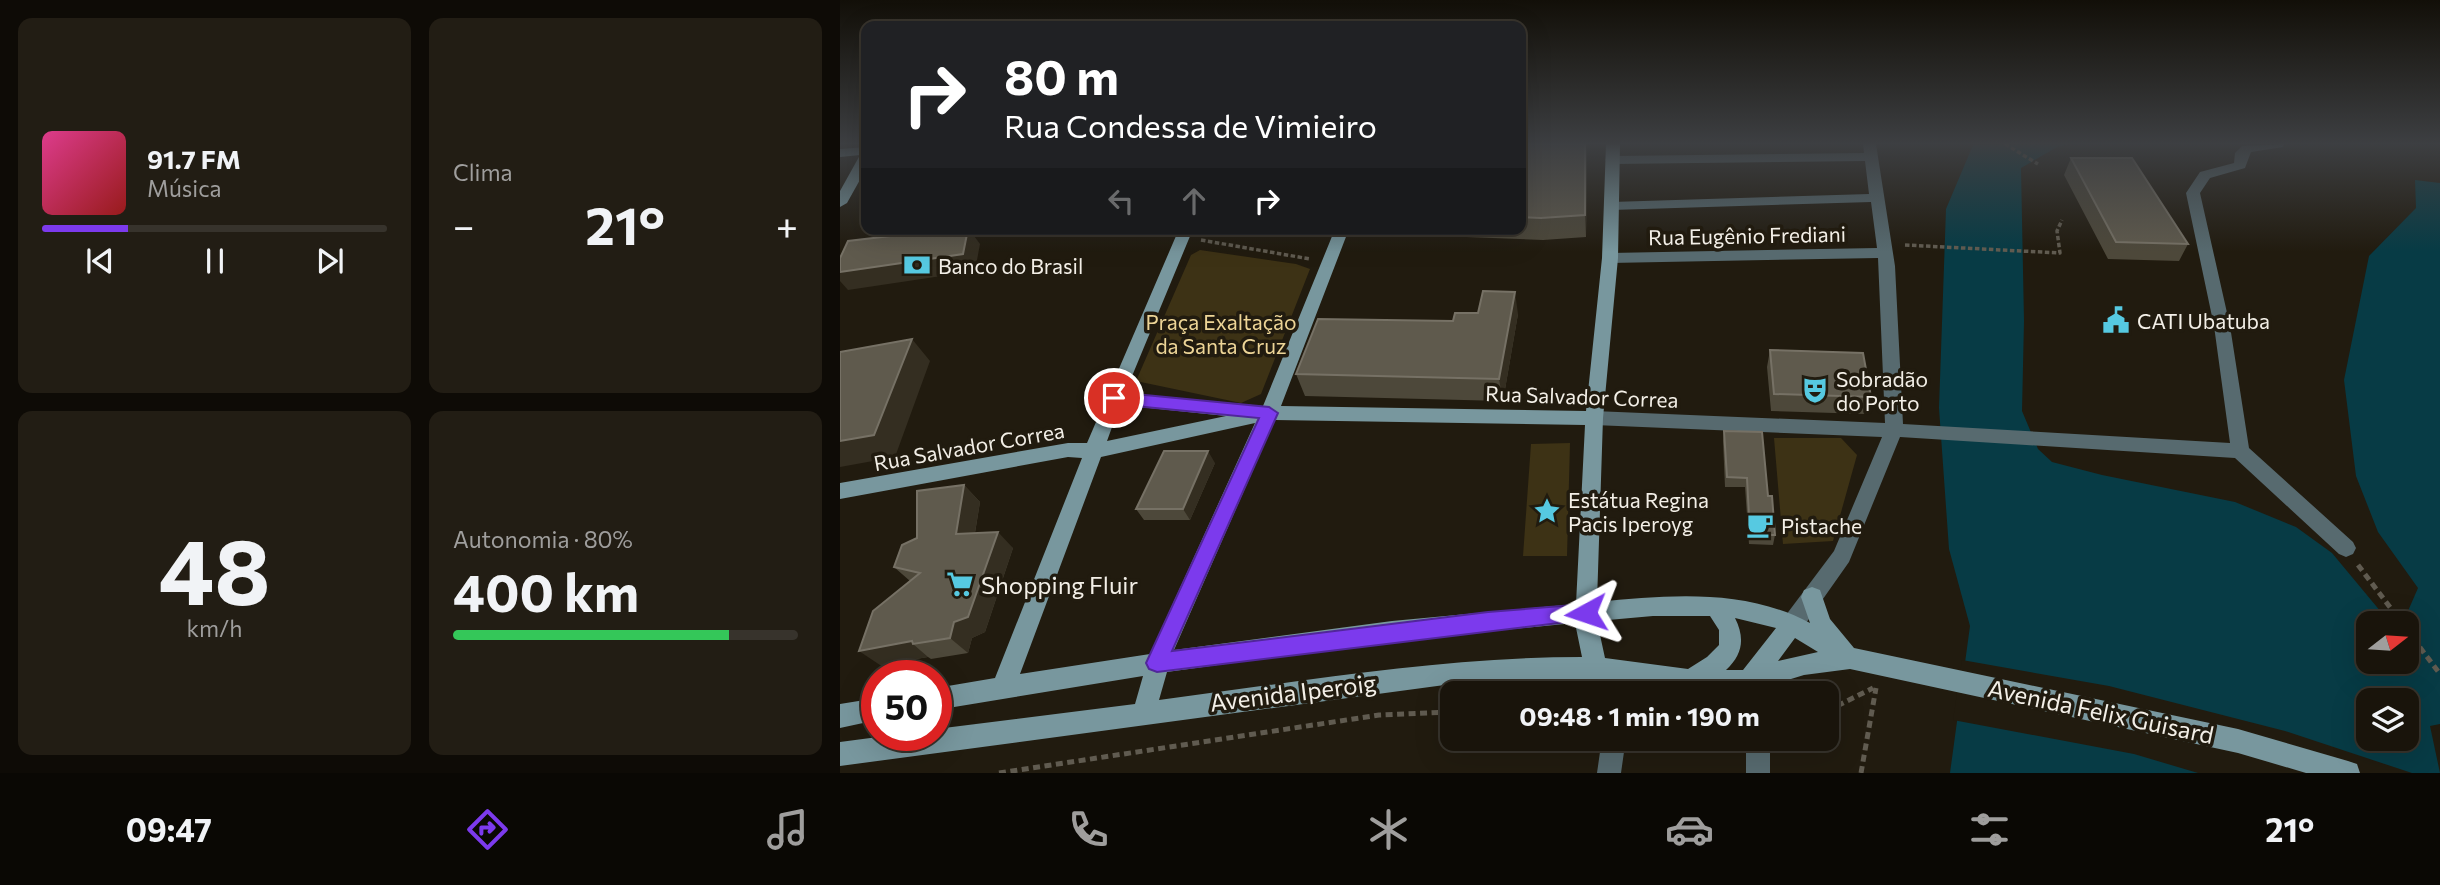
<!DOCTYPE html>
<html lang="pt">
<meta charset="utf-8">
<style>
:root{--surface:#19140b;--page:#221d14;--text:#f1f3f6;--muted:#9f9e9d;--line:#37332c;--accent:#7c3aed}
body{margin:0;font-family:Commissioner,sans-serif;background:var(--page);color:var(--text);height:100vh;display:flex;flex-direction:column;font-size:26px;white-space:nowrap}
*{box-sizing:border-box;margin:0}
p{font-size:23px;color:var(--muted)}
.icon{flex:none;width:38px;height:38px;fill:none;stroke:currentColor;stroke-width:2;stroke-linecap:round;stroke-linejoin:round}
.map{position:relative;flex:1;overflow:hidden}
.sheet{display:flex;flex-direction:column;gap:18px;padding:18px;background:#0e0b06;width:840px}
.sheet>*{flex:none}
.banner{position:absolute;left:21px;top:21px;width:665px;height:214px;border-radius:14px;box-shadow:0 7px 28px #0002,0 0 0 2px var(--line);background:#202124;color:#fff;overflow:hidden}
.needle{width:46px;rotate:73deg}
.controls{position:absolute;left:1516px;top:611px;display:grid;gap:14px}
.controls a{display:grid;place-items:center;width:63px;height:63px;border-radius:14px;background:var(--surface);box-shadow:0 7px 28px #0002,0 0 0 2px var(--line);font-size:35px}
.speed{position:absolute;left:21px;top:660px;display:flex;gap:14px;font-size:35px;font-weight:700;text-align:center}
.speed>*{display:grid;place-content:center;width:91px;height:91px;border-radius:50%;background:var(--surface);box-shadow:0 7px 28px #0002,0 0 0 2px var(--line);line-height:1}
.speed .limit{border:10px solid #d22;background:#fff;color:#111}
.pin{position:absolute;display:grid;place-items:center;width:60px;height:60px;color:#fff;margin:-30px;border:4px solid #fff;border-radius:50%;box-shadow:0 2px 7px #0007}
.me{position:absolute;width:77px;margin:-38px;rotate:265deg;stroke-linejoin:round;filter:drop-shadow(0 0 5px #0008)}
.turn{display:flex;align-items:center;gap:24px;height:147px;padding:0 28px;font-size:32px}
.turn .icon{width:91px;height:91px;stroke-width:2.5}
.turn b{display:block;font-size:49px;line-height:60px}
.lanes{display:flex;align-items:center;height:66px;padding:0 28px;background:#0003;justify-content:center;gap:35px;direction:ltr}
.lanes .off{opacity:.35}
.big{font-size:52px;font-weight:700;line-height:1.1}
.sheet .card{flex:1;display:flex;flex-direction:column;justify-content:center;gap:10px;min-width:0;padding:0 24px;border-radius:14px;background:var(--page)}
.sheet .dial{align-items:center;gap:0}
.dial b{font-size:91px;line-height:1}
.song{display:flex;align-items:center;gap:21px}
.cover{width:84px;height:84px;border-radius:10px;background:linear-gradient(135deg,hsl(330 70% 55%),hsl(0 70% 35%))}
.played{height:7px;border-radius:4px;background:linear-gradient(90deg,var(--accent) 25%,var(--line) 25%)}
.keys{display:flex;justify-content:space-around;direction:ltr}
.heat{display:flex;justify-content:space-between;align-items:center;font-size:38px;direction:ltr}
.charge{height:10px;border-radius:5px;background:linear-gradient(90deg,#34c759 80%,var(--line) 0)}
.sheet .tiles{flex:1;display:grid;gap:18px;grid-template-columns:repeat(2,1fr)}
.trip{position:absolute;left:600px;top:681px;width:399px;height:70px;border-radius:14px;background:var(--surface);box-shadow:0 7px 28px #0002,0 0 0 2px var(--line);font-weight:700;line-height:70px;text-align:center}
.dock{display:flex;height:112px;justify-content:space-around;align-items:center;background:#0a0804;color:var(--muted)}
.dock .icon{width:49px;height:49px}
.dock .selected{color:var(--accent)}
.dock b{font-size:32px;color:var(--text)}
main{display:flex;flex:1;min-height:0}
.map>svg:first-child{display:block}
.green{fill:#3d3215}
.water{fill:#073b45;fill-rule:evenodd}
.pier{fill:#211b0f}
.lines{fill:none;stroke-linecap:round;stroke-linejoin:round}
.path-far1{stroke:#605b50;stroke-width:3.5;stroke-dasharray:4.5 2.5;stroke-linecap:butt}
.path{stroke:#605b50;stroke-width:5;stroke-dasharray:7 4.5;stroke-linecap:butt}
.street{fill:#576a6f;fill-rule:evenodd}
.secondary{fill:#78979e;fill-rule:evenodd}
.wall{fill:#4d483a}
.shaded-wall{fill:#342e21}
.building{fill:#5f5a4d;stroke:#767165;stroke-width:2}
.route{fill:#7c3aed;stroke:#51269a;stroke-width:2}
.labels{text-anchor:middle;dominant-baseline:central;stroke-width:7;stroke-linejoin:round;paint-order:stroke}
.street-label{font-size:21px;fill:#f3efe7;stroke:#211b0f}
.poi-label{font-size:21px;fill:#f3efe7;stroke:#211b0f;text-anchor:start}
.park-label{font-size:21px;fill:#edd597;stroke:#211b0f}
.near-poi-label{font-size:24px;fill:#f3efe7;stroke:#211b0f;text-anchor:start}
.near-street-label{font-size:24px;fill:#f3efe7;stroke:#211b0f}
</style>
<main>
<section class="sheet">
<div class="tiles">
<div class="card">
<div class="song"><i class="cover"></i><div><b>91.7 FM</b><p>Música</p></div></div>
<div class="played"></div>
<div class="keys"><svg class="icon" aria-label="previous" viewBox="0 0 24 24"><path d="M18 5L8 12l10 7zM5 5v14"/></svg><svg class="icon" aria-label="pause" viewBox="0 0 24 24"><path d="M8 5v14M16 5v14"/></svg><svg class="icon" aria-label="next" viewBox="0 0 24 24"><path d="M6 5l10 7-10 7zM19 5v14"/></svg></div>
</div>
<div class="card"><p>Clima</p>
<div class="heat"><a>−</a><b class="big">21°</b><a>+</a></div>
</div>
<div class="card dial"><b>48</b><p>km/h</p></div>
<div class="card"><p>Autonomia · 80%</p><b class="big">400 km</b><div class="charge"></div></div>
</div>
</section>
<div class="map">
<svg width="1600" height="773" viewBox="0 0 1600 773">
<rect width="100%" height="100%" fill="#211b0f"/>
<path class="green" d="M 360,250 L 456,264 L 470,269 L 421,394 L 401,403 L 296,381 L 351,255 Z
M 934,438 L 1001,438 L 1017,455 L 993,541 L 943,544 Z
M 730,443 L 727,556 L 683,556 L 691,444 Z"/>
<path class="water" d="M 1229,144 L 1217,147 L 1181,168 L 1184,321 L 1182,411 L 1198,449 L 1212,462 L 1262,475 L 1395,502 L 1456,527 L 1492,553 L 1546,618 L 1568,611 L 1578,588 L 1538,532 L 1516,476 L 1504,380 L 1529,256 L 1576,208 L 1575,180 L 1600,183 L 1600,724 L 1590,726 L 1600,773 L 1110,773 L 1130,626 L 1109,549 L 1099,408 L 1106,209 L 1133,145 ZM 1528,623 L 1566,623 L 1566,662 L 1528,662 ZM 1528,700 L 1566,700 L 1566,738 L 1528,738 Z"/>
<path class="pier" d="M 1122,660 L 1269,686 L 1445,731 L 1572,773 L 1358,773 L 1294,754 L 1113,720 Z"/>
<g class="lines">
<path class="path-far1" d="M 1165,144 L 1198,164
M 361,240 L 470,259
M 1065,245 L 1220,253 L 1217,231 L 1222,220"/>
<path class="path" d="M 1518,565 L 1562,623
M 1566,629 L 1600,674
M 987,711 L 1033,688
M 798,740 L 862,748 L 893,746
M 159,773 L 539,715 L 612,712
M 1021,773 L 1036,688"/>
<path class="street" d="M 1023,144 L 1036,144 L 1055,266 L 1063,424 L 1390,443 L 1374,326 L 1346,193 L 1360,172 L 1394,163 L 1395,153 L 1402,146 L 1444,144 L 1443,147 L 1411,152 L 1405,168 L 1370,178 L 1360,193 L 1390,326 L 1409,448 L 1513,542 L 1516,548 L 1513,554 L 1506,557 L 1499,554 L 1395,458 L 1060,437 L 1009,562 L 959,633 L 951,636 L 943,633 L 940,626 L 943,619 L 994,551 L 1042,437 L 754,425 L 748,423 L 745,418 L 748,413 L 754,411 L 1045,423 L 1038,258 L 770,263 L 762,258 L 770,253 L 1037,248 L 1031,202 L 771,210 L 764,206 L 771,202 L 1029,194 L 1025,161 L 772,164 L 765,160 L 772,156 L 1024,153 Z
M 762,738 L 786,738 L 781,773 L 757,773 Z
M 906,738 L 930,738 L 930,773 L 906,773 Z"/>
<path class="secondary" d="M 766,144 L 780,144 L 778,258 L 763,418 L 757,602 C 829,595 904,588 970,623 L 961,597 L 964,590 L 972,587 L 980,590 L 990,619 L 1014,648 L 1398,729 L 1508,761 L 1517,764 L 1520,773 L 1466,773 L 1398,753 L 1010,669 L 964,675 L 909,692 L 849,691 L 756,679 L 681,679 L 612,684 L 0,766 L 0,742 L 53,735 L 96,735 L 96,729 L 295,704 L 303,676 L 96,710 L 96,688 L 155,678 L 242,458 L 228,457 L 0,499 L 0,483 L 228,443 L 247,443 L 339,229 L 353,229 L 285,393 L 423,406 L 495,229 L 509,229 L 441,406 L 746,411 L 762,258 ZM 280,405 L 386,416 L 267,441 ZM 435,420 L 745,425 L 736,604 L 552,621 L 334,650 ZM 415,423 L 310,654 L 180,674 L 261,457 ZM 813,616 L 870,616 L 879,630 L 879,645 L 867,657 L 848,669 L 765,658 L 757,621 ZM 895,618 L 936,628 L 903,670 L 886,670 C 903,654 905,638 895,618 ZM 735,623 L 742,657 C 600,657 459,682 319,700 L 327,672 L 552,641 ZM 955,638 L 978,652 L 938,661 Z
M 26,147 L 26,169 L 7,203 L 0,207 L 0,191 L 20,155 L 0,157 L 0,149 Z
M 37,698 L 37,720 L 0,728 L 0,704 Z"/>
</g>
<path class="wall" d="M 681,144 L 747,151 L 746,237 L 703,240 L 626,237 L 625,229 L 681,229 Z
M 1231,158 L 1348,244 L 1339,261 L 1268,259 L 1224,175 Z
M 414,229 L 479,229 L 476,235 L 416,234 Z
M 678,314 L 663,401 L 465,396 L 456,374 L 613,321 Z
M 930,350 L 1031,397 L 1026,414 L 931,411 L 927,367 Z
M 884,431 L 928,496 L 935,535 L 933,545 L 909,544 L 905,487 L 885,487 L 883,441 Z
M 375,463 L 350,520 L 304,520 L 296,509 Z
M 124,485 L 140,502 L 135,533 L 173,548 L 145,632 L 132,638 L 128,653 L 91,659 L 88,657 L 40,665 L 70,581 L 54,567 L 77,538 Z"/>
<path class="shaded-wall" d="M 745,144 L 747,151 L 746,237 L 745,215 Z
M 128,229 L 129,229 L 140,244 L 135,271 L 8,290 L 0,281 L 0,272 Z
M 675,292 L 678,314 L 663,401 L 659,379 Z
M 72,339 L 90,361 L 55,457 L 0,467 L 0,441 Z
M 368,451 L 375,463 L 350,520 L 343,509 Z
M 124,485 L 140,502 L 132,550 L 116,534 Z
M 158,532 L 173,548 L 145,632 L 132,638 L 128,653 L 110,638 L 114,622 Z
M 72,641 L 73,644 L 88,657 L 40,665 L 19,651 Z"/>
<path class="building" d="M 681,144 L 745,144 L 745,215 L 701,218 L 681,217 Z
M 1231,158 L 1292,158 L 1348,244 L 1276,242 Z
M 110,229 L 128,229 L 123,254 L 0,272 L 0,258 L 8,241 Z
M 643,291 L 675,292 L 659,379 L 456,374 L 478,319 L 613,321 L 615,313 L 638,313 Z
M 72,339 L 34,435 L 0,441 L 0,352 Z
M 930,350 L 1023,353 L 1031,397 L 934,394 Z
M 884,431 L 922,432 L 928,496 L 932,496 L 935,535 L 910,535 L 907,478 L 887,477 Z
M 324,451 L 368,451 L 343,509 L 296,509 Z
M 124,485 L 116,534 L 158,532 L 128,617 L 114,622 L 110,638 L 73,644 L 72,641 L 19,651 L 33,611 L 80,573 L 54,567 L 62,545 L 77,538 L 77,491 Z"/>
<linearGradient id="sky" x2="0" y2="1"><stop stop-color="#120f08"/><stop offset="0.57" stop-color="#3d3f42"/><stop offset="1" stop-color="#3d3f42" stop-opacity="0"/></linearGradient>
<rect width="1600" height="252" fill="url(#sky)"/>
<path class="route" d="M 274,392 L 429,407 L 438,413 L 332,651 L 648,612 L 746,604 L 752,607 L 755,613 L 752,619 L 317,672 L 309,669 L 306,663 L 419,418 L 274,404 L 266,398 Z"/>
<defs>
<symbol id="bank-bare" viewBox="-9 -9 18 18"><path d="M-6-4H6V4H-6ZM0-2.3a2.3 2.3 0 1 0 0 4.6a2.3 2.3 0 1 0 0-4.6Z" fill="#56c9e1" stroke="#211b0f" stroke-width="2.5" paint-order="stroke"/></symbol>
<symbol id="civic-bare" viewBox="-9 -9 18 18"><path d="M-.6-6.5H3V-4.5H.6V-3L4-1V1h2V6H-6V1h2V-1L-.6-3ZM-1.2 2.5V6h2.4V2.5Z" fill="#56c9e1" stroke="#211b0f" stroke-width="2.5" paint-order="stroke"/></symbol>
<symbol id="theatre-bare" viewBox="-9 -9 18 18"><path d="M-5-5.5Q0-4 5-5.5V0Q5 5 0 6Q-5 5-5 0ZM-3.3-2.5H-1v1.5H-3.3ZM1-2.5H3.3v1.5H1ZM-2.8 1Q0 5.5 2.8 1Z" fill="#56c9e1" stroke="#211b0f" stroke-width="2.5" paint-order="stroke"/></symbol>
<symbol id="sight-bare" viewBox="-9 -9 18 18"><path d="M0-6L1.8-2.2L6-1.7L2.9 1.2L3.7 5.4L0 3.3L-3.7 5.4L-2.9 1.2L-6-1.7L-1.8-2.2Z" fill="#56c9e1" stroke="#211b0f" stroke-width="2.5" paint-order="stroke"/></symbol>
<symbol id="cafe-bare" viewBox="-9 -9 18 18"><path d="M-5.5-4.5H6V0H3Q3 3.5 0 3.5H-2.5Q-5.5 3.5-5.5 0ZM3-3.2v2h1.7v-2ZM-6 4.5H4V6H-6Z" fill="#56c9e1" stroke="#211b0f" stroke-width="2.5" paint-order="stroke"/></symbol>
<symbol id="supermarket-bare" viewBox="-9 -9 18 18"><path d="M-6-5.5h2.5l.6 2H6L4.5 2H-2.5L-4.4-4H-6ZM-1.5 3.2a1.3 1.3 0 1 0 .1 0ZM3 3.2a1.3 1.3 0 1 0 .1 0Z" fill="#56c9e1" stroke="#211b0f" stroke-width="2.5" paint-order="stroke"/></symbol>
</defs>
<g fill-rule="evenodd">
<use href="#bank-bare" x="58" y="246" width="38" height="38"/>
<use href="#civic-bare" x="1257" y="301" width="38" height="38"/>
<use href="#theatre-bare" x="956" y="371" width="38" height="38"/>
<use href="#sight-bare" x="688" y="492" width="38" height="38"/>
<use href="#cafe-bare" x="901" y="506" width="38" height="38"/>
<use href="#supermarket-bare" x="101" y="565" width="38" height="38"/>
</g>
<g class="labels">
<g class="street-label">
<text transform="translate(907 235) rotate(-1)">Rua Eugênio Frediani</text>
<text transform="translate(742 396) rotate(2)">Rua Salvador Correa</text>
<text transform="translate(129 446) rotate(-10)">Rua Salvador Correa</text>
</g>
<g class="poi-label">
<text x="98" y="265">Banco do Brasil</text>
<text x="1297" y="320">CATI Ubatuba</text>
<text x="996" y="378">Sobradão<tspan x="996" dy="24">do Porto</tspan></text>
<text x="728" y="499">Estátua Regina<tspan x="728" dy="24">Pacis Iperoyg</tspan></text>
<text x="941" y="525">Pistache</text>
</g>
<g class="park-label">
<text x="381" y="321">Praça Exaltação<tspan x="381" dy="24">da Santa Cruz</tspan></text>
</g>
<g class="near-poi-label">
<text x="141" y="584">Shopping Fluir</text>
</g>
<g class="near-street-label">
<text transform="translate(453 692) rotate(-7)">Avenida Iperoig</text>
<text transform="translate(1261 711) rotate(12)">Avenida Felix Guisard</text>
</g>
</g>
</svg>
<div class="controls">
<a><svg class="needle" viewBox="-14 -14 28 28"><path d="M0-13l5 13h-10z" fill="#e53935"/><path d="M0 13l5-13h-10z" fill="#9f9e9d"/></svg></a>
<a><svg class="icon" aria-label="layers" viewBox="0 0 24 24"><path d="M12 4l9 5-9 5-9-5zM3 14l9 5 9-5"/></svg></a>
</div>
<div class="speed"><div class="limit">50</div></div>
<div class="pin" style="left:274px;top:398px;background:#d93025"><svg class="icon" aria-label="arrive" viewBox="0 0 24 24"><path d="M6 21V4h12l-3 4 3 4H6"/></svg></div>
<svg class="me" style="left:746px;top:613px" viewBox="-20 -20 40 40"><path d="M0-17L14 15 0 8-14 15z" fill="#7c3aed" stroke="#fff" stroke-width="4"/></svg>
<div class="trip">09:48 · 1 min · 190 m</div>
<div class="banner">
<div class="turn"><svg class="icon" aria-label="right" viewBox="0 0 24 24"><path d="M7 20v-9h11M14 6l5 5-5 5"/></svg><div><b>80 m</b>Rua Condessa de Vimieiro</div></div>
<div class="lanes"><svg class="icon off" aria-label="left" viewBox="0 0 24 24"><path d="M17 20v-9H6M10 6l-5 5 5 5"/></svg><svg class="icon off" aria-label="ahead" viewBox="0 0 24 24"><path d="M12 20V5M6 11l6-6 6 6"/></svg><svg class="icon" aria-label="right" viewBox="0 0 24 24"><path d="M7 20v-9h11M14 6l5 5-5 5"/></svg></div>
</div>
</div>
</main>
<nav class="dock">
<b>09:47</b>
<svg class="icon selected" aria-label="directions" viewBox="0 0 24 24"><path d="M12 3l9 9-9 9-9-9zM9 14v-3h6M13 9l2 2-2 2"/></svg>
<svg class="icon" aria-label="music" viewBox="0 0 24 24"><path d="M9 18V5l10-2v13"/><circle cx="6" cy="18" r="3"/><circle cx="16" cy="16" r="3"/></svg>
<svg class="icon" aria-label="phone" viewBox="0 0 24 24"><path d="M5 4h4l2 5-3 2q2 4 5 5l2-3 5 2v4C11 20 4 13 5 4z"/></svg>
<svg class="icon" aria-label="climate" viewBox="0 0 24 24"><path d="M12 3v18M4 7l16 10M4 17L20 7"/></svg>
<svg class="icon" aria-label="car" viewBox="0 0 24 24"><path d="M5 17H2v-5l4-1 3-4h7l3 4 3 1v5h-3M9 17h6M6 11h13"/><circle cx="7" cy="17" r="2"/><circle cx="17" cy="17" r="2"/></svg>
<svg class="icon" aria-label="filters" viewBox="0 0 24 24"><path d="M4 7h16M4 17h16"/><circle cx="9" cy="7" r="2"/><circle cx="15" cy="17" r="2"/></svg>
<b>21°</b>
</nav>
